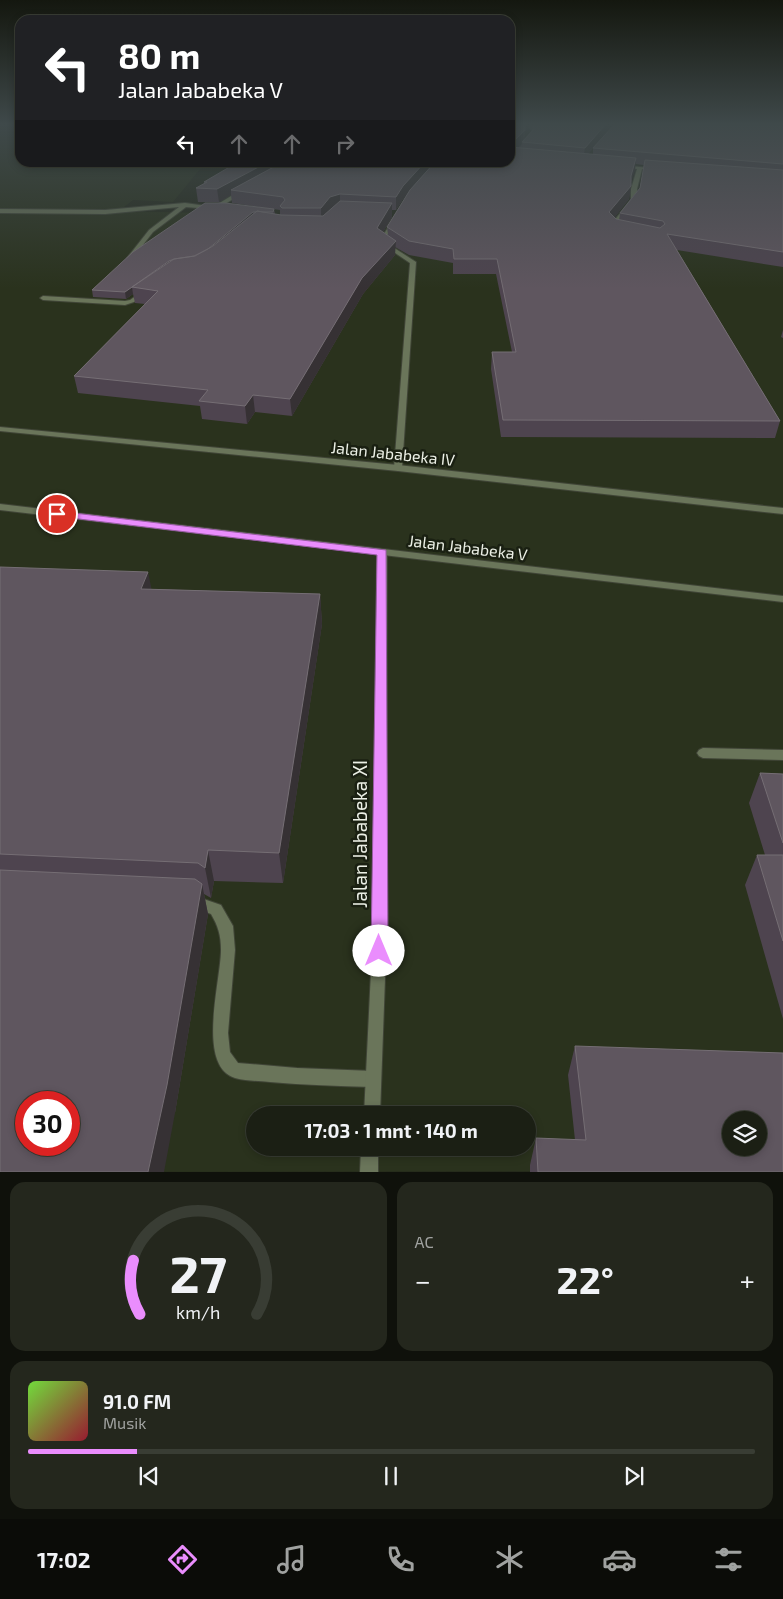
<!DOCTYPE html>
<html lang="id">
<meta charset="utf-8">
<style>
:root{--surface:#1b1f14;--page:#24271d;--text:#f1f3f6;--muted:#a0a2a0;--line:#393d34;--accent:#ea8dfd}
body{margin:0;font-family:"Exo 2",sans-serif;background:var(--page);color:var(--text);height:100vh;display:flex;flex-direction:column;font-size:19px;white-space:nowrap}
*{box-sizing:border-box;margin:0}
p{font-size:16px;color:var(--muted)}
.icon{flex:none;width:28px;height:28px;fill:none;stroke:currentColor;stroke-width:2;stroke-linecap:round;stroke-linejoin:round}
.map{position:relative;height:1172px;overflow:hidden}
.side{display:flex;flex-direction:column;gap:10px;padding:10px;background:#0f110b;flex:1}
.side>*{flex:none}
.guide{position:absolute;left:15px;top:15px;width:500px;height:152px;border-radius:15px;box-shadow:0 2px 8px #0003,0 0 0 1px var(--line);background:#202124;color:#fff;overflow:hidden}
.buttons{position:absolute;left:722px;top:1111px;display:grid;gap:10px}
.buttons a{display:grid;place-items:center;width:45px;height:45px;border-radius:50%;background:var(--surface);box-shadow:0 2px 8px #0003,0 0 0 1px var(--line);font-size:25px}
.speed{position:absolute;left:15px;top:1091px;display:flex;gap:10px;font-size:25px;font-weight:700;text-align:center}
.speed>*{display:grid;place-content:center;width:65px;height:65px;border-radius:50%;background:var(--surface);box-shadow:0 2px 8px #0003,0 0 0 1px var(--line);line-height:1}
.speed .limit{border:8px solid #d22;background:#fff;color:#111}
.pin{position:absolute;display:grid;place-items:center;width:42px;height:42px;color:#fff;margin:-21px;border:2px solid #fff;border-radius:50%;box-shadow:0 1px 5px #0007}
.me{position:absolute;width:55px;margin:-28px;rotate:0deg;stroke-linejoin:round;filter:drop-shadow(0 0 4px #0008)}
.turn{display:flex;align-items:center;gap:18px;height:105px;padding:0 20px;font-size:22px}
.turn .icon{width:65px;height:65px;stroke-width:2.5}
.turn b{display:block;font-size:35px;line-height:42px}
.lanes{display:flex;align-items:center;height:48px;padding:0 20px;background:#0003;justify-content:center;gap:25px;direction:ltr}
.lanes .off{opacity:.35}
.big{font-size:38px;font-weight:700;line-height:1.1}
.side .tile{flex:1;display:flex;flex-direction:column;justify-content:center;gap:8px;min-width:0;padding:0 18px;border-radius:15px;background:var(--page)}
.side .dial{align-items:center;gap:0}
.dial svg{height:130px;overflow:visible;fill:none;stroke:var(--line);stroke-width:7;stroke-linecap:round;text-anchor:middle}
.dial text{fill:var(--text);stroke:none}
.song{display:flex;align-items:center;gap:15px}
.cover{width:60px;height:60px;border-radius:8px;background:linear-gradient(135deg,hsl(100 70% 55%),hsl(350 70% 35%))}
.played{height:5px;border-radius:2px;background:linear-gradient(90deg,var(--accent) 15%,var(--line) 15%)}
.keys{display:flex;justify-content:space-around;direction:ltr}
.heat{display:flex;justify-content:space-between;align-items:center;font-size:28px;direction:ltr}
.side .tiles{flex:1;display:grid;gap:10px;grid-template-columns:1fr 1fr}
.tile:last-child{grid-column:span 2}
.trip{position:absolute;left:246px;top:1106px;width:290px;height:50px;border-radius:25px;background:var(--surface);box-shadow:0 2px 8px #0003,0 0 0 1px var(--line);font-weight:700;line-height:50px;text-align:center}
.menu{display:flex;height:80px;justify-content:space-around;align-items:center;background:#0b0c08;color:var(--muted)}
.menu .icon{width:35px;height:35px}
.menu .selected{color:var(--accent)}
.menu b{font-size:22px;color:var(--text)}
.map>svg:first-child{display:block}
.built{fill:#2a321d;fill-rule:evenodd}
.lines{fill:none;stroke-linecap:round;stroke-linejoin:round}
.service-casing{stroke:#404537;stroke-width:2}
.minor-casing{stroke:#404537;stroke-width:2}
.tertiary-casing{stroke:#404537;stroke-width:2}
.service{fill:#6a755a;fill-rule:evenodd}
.minor{fill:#6a755a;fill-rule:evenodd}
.tertiary{fill:#6a755a;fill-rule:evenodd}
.wall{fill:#4e444f;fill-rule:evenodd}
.shaded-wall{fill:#363134}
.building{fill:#5f565f;stroke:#756e74;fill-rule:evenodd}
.route{fill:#ea8dfd;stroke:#985ca4}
.labels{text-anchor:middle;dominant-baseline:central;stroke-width:5;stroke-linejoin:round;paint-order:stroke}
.street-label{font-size:16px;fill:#ebefe5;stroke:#1a2012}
.near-street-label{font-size:19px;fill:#ebefe5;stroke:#1a2012}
</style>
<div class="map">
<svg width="783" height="1172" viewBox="0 0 783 1172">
<rect width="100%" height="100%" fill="#24291b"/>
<path class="built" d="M 0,125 L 20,125 L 20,162 L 205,163 L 173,202 L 133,200 L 119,211 L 783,225 L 783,1171 L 0,1172 ZM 26,1102 L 69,1102 L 69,1145 L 26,1145 ZM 255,1115 L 528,1115 L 528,1148 L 255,1148 ZM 731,1120 L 759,1120 L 759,1148 L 731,1148 Z"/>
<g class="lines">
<defs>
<path id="service" d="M 0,209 L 105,210 L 108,212 L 105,214 L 0,213 Z
M 703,748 L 783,750 L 783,760 L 703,758 L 699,756 L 697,753 L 699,750 Z
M 195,896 L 221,905 L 233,926 L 235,950 L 228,1033 L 230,1052 L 238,1063 L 297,1068 L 373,1071 L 379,1073 L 381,1079 L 379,1085 L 373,1087 C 339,1086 304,1085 270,1082 C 259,1081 246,1081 235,1078 C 196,1066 221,980 221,950 C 221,935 218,926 211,914 L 190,906 L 188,902 L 190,898 Z"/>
<path id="minor" d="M 620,165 L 659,169 L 657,170 L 642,169 L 637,189 L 637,200 L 615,227 L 617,229 L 614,231 L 609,227 L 631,200 L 631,189 L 637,169 L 622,167 Z
M 241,190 L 246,191 L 225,204 L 232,206 L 232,208 L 218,204 Z
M 185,203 L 214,207 L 211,209 L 186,207 L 153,232 L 132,259 L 130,260 L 127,258 L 149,230 L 179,207 L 105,214 L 102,212 L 105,210 Z
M 392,221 L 397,222 L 385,242 L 416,262 L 402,468 L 398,471 L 394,468 L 410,263 L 379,242 Z
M 143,291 L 148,292 L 134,302 L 125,305 L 43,300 L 40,298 L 43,296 L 125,301 L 130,300 Z
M 382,550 L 387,553 L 386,951 L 380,1115 L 364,1115 L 372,951 L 377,553 Z
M 361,1148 L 378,1148 L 378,1172 L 360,1172 Z"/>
<path id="tertiary" d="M 0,427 L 398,465 L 783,508 L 783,514 L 398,471 L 0,431 Z
M 0,504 L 783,596 L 783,602 L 0,510 Z"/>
</defs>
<use href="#service" class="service-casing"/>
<use href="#minor" class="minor-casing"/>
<use href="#tertiary" class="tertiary-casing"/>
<use href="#service" class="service"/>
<use href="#minor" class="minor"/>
<use href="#tertiary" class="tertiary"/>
</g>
<path class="wall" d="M 510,125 L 613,125 L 593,148 L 783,125 L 783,267 L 677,250 L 780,421 L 775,438 L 501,437 L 491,369 L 492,352 L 512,352 L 496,274 L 453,274 L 453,263 L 409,255 L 395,247 L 395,255 L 363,294 L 292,416 L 255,412 L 247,424 L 202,419 L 200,406 L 78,393 L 74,376 L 145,304 L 135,303 L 133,294 L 126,299 L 93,297 L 92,290 L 205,203 L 274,209 L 275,214 L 280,215 L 280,210 L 232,203 L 231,195 L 219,202 L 198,202 L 196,188 L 204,184 L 204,182 L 510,162 ZM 529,128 L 532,131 L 524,140 L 525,131 ZM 593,148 L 593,154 L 588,154 ZM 635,164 L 644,165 L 640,188 L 620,213 L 619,220 L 616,219 L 614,218 L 629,199 L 631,182 ZM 408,193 L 387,227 L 388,235 L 383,232 L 392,217 L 392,210 L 396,210 L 403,199 Z
M 783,330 L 783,338 L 781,337 Z
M 0,567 L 151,589 L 320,594 L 322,624 L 283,883 L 214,881 L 211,898 L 204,894 L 208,914 L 175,1113 L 0,1172 Z
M 760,773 L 783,774 L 783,1019 L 745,885 L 757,855 L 765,855 L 749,803 Z
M 575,1046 L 783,1172 L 530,1172 L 530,1165 L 536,1138 L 575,1140 L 568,1075 Z"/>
<path class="shaded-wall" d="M 525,125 L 529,125 L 529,128 L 525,131 L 524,141 L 522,142 L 522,144 L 512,154 L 510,154 L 510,143 Z
M 605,125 L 613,125 L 583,160 L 585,148 Z
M 636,158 L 635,171 L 629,188 L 631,176 Z
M 268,162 L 292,162 L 231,190 L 231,195 L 219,202 L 217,189 Z
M 425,162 L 436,162 L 403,199 L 396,210 L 396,197 L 403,186 Z
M 631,186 L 629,199 L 608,226 L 609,212 Z
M 340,194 L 340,207 L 321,222 L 321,208 L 330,197 Z
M 392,203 L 392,217 L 377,242 L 377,228 Z
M 253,212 L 254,219 L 209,255 L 132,287 L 133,294 L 126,299 L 125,292 L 169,261 Z
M 396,241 L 395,255 L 363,294 L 292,416 L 290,399 L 362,278 Z
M 253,395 L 255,412 L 247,424 L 245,406 Z
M 148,572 L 154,601 L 141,589 Z
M 320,594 L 322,624 L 283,883 L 279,853 Z
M 208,850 L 214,881 L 211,898 L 205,868 Z
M 202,884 L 208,914 L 175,1113 L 164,1172 L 148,1172 Z"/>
<path class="building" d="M 510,125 L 525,125 L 525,130 L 513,142 L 510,143 Z
M 533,125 L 605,125 L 585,148 L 522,142 L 533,130 Z
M 614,125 L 783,125 L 783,164 L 593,148 Z
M 510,147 L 636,158 L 631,176 L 631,186 L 609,212 L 616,219 L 660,228 L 665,224 L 663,221 L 620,213 L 640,188 L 645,160 L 783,170 L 783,252 L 667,234 L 780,421 L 503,420 L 492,352 L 516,352 L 497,259 L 454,259 L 453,249 L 409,241 L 387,227 L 410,190 L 435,162 L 510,162 Z
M 238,162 L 268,162 L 217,189 L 196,188 L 207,182 L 204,182 Z
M 283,162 L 425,162 L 403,186 L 396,197 L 340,194 L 330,197 L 321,208 L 282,208 L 280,206 L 285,200 L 283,197 L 231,190 Z
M 340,201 L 392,203 L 377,228 L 396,241 L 362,278 L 290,399 L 253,395 L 245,406 L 199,401 L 208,390 L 74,376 L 158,291 L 132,287 L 174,259 L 195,256 L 213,246 L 257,211 L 281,215 L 323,216 Z
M 205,203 L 225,203 L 274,209 L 273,212 L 263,212 L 257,211 L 256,212 L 253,212 L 208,249 L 194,256 L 174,259 L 169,261 L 125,292 L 92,290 L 133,252 Z
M 0,567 L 148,572 L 141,589 L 320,594 L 279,853 L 208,850 L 205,868 L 198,863 L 0,854 Z
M 760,773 L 783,774 L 783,843 Z
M 757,855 L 783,855 L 783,941 Z
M 0,870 L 195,879 L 202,884 L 167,1085 L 148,1172 L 0,1172 ZM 26,1102 L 69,1102 L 69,1145 L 26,1145 Z
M 575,1046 L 783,1053 L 783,1172 L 538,1172 L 536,1138 L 586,1140 ZM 731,1120 L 759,1120 L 759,1148 L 731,1148 Z"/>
<linearGradient id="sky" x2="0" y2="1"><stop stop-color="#14170f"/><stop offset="0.43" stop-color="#3f494a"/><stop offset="1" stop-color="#3f494a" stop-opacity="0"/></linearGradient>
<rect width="783" height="289" fill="url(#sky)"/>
<path class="route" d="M 57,511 L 386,550 L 388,951 L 385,957 L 379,959 L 373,957 L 371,951 L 377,555 L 54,516 L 54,512 Z"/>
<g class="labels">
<g class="street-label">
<text transform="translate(393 453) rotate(6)">Jalan Jababeka IV</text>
<text transform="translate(468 547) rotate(7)">Jalan Jababeka V</text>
</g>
<g class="near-street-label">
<text transform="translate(359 834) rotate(-90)">Jalan Jababeka XI</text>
</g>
</g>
</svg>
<div class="buttons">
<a><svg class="icon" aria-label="layers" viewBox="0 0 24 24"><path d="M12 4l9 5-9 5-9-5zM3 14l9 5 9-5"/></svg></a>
</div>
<div class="speed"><div class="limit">30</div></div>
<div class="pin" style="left:57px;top:514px;background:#d93025"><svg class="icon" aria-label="arrive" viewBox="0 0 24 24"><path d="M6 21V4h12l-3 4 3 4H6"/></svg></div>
<svg class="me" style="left:379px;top:951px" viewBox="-20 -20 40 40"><circle r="19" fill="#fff"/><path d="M0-13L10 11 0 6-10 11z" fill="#ea8dfd"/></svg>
<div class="trip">17:03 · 1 mnt · 140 m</div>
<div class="guide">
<div class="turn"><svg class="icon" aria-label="left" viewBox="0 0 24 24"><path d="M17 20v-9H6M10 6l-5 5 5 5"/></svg><div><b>80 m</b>Jalan Jababeka V</div></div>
<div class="lanes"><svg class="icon" aria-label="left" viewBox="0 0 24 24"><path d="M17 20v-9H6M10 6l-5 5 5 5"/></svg><svg class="icon off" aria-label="ahead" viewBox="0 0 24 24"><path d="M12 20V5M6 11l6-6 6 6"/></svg><svg class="icon off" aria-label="ahead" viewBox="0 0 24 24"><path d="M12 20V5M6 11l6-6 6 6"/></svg><svg class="icon off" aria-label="right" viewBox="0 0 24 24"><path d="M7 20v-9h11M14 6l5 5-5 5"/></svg></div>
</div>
</div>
<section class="side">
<div class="tiles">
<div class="tile dial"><svg viewBox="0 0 100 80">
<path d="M14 69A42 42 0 1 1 86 69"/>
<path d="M14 69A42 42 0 0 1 10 36" stroke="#ea8dfd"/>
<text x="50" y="56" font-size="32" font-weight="700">27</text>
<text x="50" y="72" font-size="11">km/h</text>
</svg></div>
<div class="tile"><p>AC</p>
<div class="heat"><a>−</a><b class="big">22°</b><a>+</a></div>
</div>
<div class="tile">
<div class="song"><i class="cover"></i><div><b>91.0 FM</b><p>Musik</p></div></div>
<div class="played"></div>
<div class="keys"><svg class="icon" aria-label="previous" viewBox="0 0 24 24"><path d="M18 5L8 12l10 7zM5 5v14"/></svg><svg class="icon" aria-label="pause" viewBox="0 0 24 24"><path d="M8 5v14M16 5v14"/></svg><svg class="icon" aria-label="next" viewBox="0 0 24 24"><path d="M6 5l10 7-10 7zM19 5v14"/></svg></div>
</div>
</div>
</section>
<nav class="menu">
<b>17:02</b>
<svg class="icon selected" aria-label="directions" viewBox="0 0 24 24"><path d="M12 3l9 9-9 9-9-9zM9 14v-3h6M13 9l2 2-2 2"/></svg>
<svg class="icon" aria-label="music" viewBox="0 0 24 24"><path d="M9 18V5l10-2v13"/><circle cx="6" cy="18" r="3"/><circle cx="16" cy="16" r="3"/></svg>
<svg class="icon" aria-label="phone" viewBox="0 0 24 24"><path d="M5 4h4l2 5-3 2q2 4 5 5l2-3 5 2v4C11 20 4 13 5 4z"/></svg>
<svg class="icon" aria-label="climate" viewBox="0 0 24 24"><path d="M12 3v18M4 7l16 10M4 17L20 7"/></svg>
<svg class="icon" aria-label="car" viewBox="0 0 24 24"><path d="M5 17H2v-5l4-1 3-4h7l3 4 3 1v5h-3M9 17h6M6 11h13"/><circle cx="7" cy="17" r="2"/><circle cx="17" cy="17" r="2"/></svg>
<svg class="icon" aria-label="filters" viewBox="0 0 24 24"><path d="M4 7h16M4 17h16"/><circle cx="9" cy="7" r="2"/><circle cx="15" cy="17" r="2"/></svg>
</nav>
